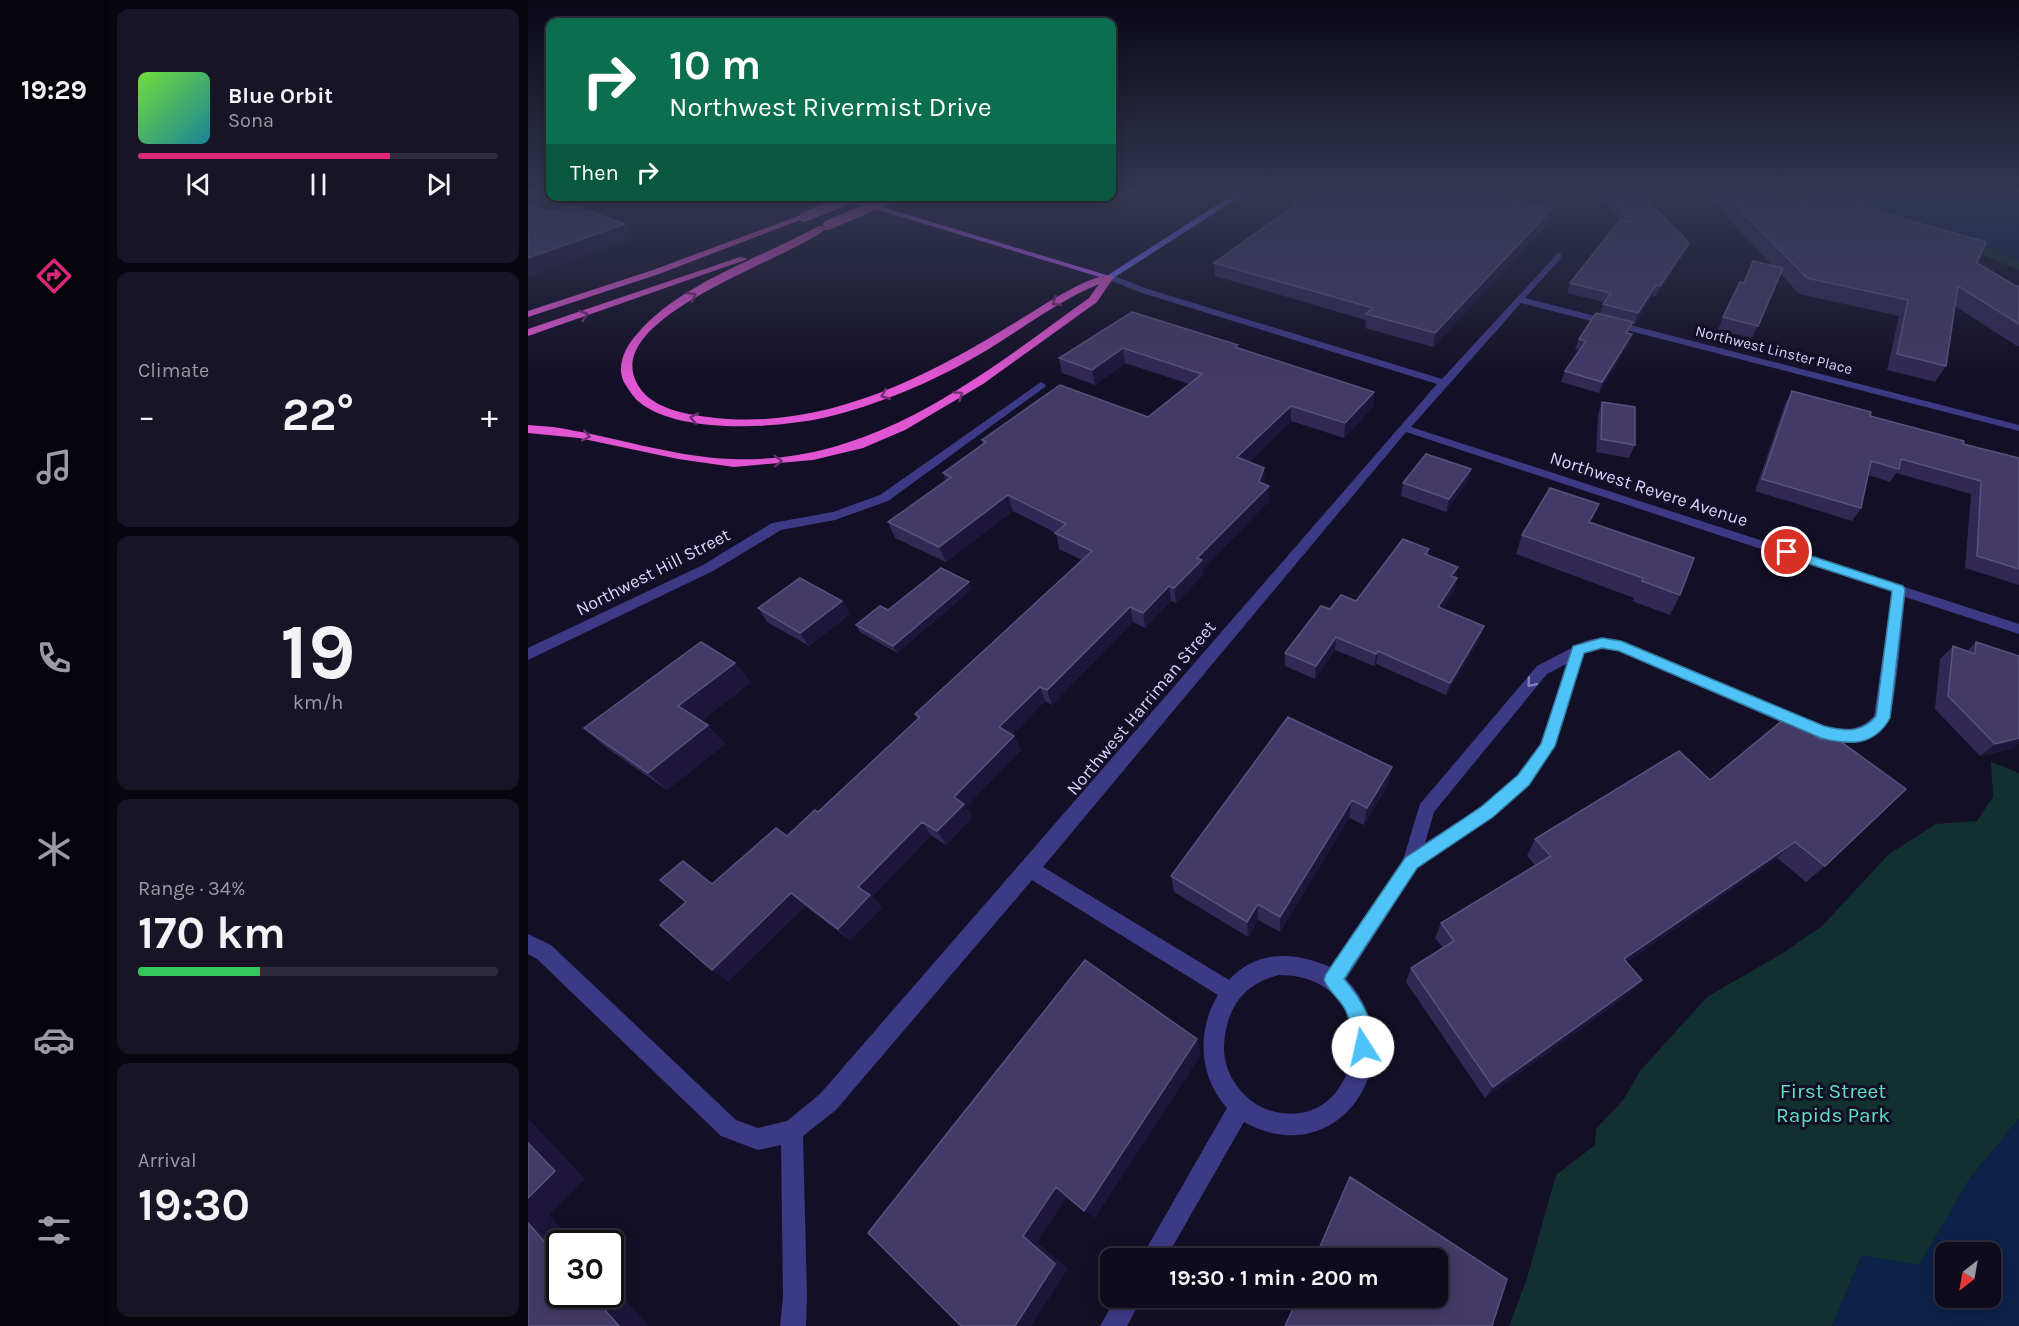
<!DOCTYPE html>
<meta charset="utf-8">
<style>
:root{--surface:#0e0b1c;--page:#171425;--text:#f1f3f6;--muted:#9b9ba3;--line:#2e2b3b;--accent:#db2777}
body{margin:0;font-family:Karla,sans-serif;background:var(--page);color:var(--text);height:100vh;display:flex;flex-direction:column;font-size:22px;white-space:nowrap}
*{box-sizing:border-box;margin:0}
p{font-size:20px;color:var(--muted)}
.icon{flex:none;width:33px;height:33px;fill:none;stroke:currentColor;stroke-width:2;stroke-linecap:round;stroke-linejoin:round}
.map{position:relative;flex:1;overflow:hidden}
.panel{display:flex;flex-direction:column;gap:9px;padding:9px;background:#08060f;width:420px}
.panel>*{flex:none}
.guide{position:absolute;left:18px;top:18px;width:570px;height:183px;border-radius:12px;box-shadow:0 3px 15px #0003,0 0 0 2px var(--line);background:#0b6e4f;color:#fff;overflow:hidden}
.needle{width:39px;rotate:211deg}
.tools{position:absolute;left:1407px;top:1242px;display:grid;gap:12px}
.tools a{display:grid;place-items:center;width:66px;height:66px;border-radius:12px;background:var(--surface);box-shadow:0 3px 15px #0003,0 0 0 2px var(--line);font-size:30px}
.speed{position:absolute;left:18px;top:1230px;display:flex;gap:12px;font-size:30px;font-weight:700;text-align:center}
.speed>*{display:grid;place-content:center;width:78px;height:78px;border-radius:50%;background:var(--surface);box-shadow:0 3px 15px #0003,0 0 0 2px var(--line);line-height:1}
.speed .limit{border:3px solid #111;border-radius:9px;background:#fff;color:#111}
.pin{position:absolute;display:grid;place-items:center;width:51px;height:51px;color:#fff;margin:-26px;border:3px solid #fff;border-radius:50%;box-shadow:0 2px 6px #0007}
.me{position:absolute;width:66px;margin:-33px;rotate:350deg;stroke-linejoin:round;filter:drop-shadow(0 0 4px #0008)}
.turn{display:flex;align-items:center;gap:21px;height:126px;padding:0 24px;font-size:27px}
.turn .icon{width:78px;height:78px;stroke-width:2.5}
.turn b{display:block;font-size:42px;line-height:51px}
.then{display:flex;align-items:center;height:57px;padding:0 24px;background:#0003;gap:12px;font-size:22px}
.big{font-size:45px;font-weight:700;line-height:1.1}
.panel .tile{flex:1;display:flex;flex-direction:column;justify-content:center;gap:9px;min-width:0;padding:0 21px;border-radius:12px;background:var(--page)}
.panel .dial{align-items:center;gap:0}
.dial b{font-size:78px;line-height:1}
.song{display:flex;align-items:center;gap:18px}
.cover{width:72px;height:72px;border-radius:9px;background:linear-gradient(135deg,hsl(100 70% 55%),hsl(190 70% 35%))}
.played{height:6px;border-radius:3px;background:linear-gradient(90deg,var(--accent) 70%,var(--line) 70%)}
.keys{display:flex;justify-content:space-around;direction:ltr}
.heat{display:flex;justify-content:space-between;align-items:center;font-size:33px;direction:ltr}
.charge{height:9px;border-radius:4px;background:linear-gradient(90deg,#34c759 34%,var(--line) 0)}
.trip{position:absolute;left:572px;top:1248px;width:348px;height:60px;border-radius:12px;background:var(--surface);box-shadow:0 3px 15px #0003,0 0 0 2px var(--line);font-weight:700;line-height:60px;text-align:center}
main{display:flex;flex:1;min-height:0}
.tab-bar{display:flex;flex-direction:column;width:108px;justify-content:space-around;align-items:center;background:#06040b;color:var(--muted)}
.tab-bar .icon{width:42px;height:42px}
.tab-bar .selected{color:var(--accent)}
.tab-bar b{font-size:27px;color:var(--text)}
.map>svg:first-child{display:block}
.green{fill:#12302f}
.water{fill:#0c2248;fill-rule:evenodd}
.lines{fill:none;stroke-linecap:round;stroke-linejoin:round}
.minor{fill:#3d3a85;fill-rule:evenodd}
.secondary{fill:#6f6bff;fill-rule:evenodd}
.primary{fill:#c25bff;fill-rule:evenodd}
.trunk{fill:#e055d1;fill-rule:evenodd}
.trunk-bridge{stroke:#e055d1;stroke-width:10}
.wall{fill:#312854}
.shaded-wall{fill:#1d163a}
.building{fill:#433a66;stroke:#5a527e;stroke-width:1.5}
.oneway{stroke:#6f2e73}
.oneway2{stroke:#837fbc}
.route{fill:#4fc3f7;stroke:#337fa1;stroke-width:1.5}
.labels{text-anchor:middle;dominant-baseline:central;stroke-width:6;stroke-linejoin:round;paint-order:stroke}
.far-street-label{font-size:15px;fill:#d9d4ff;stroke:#130f26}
.street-label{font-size:18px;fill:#d9d4ff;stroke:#130f26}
.near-park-label{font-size:21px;fill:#5fe0c0;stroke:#130f26}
</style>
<main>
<nav class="tab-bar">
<b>19:29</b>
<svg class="icon selected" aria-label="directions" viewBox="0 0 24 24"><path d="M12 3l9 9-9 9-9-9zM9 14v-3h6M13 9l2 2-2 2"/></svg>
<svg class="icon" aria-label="music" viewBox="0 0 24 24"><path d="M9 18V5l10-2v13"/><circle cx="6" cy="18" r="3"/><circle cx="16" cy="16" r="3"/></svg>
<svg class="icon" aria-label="phone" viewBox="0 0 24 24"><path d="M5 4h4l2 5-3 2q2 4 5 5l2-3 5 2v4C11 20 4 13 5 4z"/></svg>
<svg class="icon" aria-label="climate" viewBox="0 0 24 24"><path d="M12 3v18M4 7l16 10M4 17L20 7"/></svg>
<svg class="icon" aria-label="car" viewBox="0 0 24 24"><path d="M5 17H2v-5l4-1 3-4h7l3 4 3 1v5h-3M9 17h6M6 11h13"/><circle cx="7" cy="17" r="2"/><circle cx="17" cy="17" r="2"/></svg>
<svg class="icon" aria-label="filters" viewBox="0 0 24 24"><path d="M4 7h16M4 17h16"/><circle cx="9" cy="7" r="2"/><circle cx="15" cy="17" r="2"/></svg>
</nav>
<section class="panel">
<div class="tile">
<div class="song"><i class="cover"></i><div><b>Blue Orbit</b><p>Sona</p></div></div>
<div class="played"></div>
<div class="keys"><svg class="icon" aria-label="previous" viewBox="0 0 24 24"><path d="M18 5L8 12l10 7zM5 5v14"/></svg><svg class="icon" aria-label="pause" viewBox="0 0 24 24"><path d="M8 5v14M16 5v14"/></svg><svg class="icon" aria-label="next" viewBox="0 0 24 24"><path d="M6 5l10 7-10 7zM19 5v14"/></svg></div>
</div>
<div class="tile"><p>Climate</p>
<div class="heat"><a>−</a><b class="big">22°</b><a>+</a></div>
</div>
<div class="tile dial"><b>19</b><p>km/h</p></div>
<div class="tile"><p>Range · 34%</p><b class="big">170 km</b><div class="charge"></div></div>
<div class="tile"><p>Arrival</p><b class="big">19:30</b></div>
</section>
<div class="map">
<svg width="1491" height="1326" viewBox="0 0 1491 1326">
<rect width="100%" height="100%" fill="#130f26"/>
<path class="green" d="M 1286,192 L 1308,192 L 1318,207 L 1460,247 L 1491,261 L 1491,270 L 1449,253 L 1306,206 Z
M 1463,762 L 1491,773 L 1491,1119 L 1442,1178 L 1391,1266 L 1334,1255 L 1304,1326 L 981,1326 L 999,1278 L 1028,1175 L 1067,1145 L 1068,1129 L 1096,1099 L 1112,1071 L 1179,997 L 1255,953 L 1294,926 L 1361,854 L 1408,824 L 1449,821 L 1465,797 Z"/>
<path class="water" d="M 1308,192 L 1491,192 L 1491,261 L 1460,247 L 1318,207 Z
M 1491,1119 L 1491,1326 L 1304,1326 L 1334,1255 L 1391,1265 L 1442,1178 ZM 1418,1252 L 1462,1252 L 1462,1298 L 1418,1298 Z"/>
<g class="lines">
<path class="minor" d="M 1030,253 L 1033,254 L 1033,258 L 997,298 L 1491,425 L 1491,431 L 993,303 L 883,427 L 1491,624 L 1491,634 L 1377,597 C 1375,616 1367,712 1360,722 C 1344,746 1312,745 1287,737 L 1091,651 L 1074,649 L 1056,654 L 1027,746 L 1002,785 L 965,817 L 889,869 L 818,979 C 888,1053 814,1176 716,1122 L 638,1258 L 613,1258 L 699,1108 C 671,1077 668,1031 690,995 L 504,880 L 308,1110 L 275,1136 L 279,1297 L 278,1326 L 252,1326 L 255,1297 L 253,1145 L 230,1150 L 193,1136 L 9,959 L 0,954 L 0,934 L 23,945 L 208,1120 L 230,1128 L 259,1121 L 292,1094 L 909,384 L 614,293 L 578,279 L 578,275 L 584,275 L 620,289 L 914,379 ZM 878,432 L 1364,592 L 1346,716 C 1332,732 1315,730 1295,726 L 1098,642 L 1074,637 L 1057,641 L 1009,666 L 892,804 L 875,860 L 802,967 C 768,952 729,949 701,980 L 515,867 ZM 1038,664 C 1029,690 1024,719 1012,744 C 989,789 938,816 897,843 L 906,812 L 1019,674 ZM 751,975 C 859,975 838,1125 754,1113 C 743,1111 734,1109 725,1102 C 708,1089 696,1070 696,1048 C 697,1010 714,984 751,975 Z
M 513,382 L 518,385 L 517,387 L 360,501 L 307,520 L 253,530 L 185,571 L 0,660 L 0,648 L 175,565 L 244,523 L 305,512 L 352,495 Z
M 588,1298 L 614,1298 L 599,1326 L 572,1326 Z"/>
<path class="secondary" d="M 709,192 L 719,192 L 584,279 L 577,277 Z"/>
<path class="primary" d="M 304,196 L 318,196 L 585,277 L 578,279 Z"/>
<path class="trunk" d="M 273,215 L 280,217 L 131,274 L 0,317 L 0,311 L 125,270 Z
M 291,226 L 299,228 C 265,259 58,320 114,391 C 129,409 157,414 180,417 C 302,433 410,371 509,309 C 522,301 574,268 586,277 L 569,302 L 455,384 L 377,430 L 335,448 L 285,460 L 206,467 L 150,459 L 51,438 L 0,433 L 0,425 L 25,427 C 85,436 144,457 204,459 C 345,465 454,375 561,298 L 571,284 C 528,302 493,330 454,353 C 405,382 350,405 295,418 C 248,428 149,435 110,401 C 106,398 102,391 99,387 C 86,370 96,348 109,334 C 152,283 233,258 291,226 Z
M 212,257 L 220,259 L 0,336 L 0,329 Z"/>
<path class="trunk-bridge" d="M 276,217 L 328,196
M 300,225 L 368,196"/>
</g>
<path class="wall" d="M 1066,192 L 1112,192 L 1157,253 L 1128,296 L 1124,296 L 1107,324 L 1104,323 L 1101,333 L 1100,345 L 1071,393 L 1033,382 L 1037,371 L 1051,350 L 1047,349 L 1051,339 L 1072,314 L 1076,302 L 1039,293 L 1042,283 L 1091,221 Z
M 1178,192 L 1249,192 L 1261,203 L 1449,263 L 1488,286 L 1491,286 L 1491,346 L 1489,346 L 1427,306 L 1418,366 L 1407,382 L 1359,370 L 1371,316 L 1271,294 L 1253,274 L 1224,338 L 1190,330 L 1195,317 L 1216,283 L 1244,265 L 1177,194 Z
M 797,194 L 1021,222 L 905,347 L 837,328 L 838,320 L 687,276 L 686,263 Z
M 604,312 L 710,348 L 846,392 L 845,407 L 816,438 L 763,421 L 721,462 L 736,484 L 741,501 L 675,569 L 675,575 L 648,603 L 643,601 L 617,628 L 605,622 L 524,705 L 517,701 L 484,735 L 486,736 L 493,750 L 438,807 L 444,817 L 418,845 L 403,835 L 344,897 L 354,907 L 322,940 L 277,906 L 200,981 L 184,970 L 184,884 L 259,836 L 290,812 L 390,719 L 387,714 L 554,560 L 531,549 L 528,533 L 485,511 L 418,562 L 367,538 L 360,522 L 418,481 L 415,473 L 455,445 L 454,440 L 620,417 L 661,384 L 597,363 L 567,385 L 534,373 L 531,358 Z
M 1264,391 L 1435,444 L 1491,458 L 1491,585 L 1437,568 L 1443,494 L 1368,473 L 1362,482 L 1340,475 L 1333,508 L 1324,521 L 1227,491 L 1257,404 Z
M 1074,402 L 1107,445 L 1101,458 L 1068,452 L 1070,415 Z
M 943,469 L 939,482 L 918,512 L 873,496 L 875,483 Z
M 1064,523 L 1152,595 L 1142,615 L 1104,601 L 1106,598 L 988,554 L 994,535 Z
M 901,549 L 900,555 L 929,578 L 926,591 L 914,609 L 952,638 L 918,695 L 848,664 L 846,666 L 807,650 L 787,679 L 757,666 L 757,653 L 802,609 L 828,601 Z
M 444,589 L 369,653 L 332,632 L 328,625 L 360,610 Z
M 230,608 L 322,614 L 281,646 L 239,622 Z
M 1448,642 L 1491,656 L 1491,743 L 1484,749 L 1452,756 L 1407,709 L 1412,659 L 1425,646 L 1439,651 Z
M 223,682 L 173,721 L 197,744 L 139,790 L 76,746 L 56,728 Z
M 1260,716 L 1297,866 L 1278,882 L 1249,858 L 1099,962 L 1101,994 L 957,1098 L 878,982 L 883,968 L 915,948 L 907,938 L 913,923 L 1008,866 L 999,856 L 1007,839 L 1182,780 Z
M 864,767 L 860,785 L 836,825 L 821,818 L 752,932 L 730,920 L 720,937 L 646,892 L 643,876 Z"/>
<path class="shaded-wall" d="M 1024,209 L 1021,222 L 905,347 L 907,333 Z
M 97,224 L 105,239 L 0,277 L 0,258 Z
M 1161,243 L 1157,253 L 1128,296 L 1132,286 Z
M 1128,285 L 1124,296 L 1107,324 L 1110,313 Z
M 1104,334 L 1100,345 L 1071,393 L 1074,382 Z
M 595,348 L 597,363 L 567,385 L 564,370 Z
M 846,392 L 845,407 L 816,438 L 817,423 Z
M 763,406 L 763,421 L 709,473 L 709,457 Z
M 736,468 L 737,483 L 733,494 L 741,486 L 741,501 L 675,569 L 675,575 L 648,603 L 646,588 L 731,482 Z
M 943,469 L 939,482 L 918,512 L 921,499 Z
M 480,495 L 485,511 L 418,562 L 411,547 Z
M 1071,504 L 1063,524 L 1061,522 Z
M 930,567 L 927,579 L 923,576 Z
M 929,578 L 926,591 L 907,620 L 910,607 Z
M 441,582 L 444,589 L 369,653 L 365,646 Z
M 641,586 L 643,601 L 617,628 L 615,613 Z
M 314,601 L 322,614 L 281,646 L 272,633 Z
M 602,607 L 605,622 L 524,705 L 519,690 Z
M 956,626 L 952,638 L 918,695 L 922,683 Z
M 808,637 L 807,650 L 787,679 L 788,666 Z
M 850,651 L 848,664 L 846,666 L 848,654 Z
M 207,663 L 223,682 L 168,725 L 150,706 Z
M 512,687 L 517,701 L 478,742 L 471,727 Z
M 180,725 L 197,744 L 139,790 L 120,773 Z
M 486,736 L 493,750 L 438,807 L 444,817 L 418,845 L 409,831 L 426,797 Z
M 1491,738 L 1491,743 L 1484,749 L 1452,756 L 1467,744 Z
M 864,767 L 860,785 L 836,825 L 839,808 Z
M 824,800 L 821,818 L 752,932 L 752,917 Z
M 394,822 L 403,835 L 344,897 L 354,907 L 322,940 L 310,929 L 330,887 Z
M 1267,842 L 1249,858 L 1083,973 L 1096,959 Z
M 263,893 L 277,906 L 200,981 L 184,970 Z
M 730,904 L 730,920 L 720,937 L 719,922 Z
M 1114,980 L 1101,994 L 957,1098 L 965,1087 Z
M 669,1039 L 673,1055 L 567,1218 L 556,1211 Z
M 0,1118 L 57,1179 L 21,1215 L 47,1244 L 32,1244 L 32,1259 L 0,1223 Z
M 528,1187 L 540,1196 L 509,1242 L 540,1269 L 503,1326 L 487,1326 L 495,1236 Z
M 82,1283 L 121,1326 L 91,1326 L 63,1294 L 82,1294 Z"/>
<path class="building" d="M 785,192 L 797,194 L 799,192 L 948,192 L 1024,209 L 907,333 L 838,314 L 845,308 L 686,263 Z
M 1077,192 L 1112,192 L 1161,243 L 1132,286 L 1128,285 L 1110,313 L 1075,304 L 1083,293 L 1042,283 L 1092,220 L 1103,222 Z
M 1195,192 L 1249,192 L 1261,203 L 1311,195 L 1319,198 L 1324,197 L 1362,215 L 1458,242 L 1449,263 L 1488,286 L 1491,286 L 1491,324 L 1430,286 L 1418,366 L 1369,354 L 1380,300 L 1279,278 Z
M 0,203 L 23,212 L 44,205 L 97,224 L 0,258 Z
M 1225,261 L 1255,268 L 1230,326 L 1195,317 L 1212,282 L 1216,283 Z
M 604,312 L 710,345 L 707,347 L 846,392 L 817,423 L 763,406 L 709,457 L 736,468 L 731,482 L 741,486 L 669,558 L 674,560 L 646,588 L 641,586 L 615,613 L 602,607 L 519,690 L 512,687 L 471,727 L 486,736 L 426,797 L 436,804 L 409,831 L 394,822 L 330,887 L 342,895 L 310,929 L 263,893 L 184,970 L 132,925 L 158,902 L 132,880 L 155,861 L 184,884 L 248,828 L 259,836 L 287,810 L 290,812 L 392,717 L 387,714 L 564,551 L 527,533 L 538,524 L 480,495 L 411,547 L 360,522 L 423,477 L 415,473 L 458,442 L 454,440 L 532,385 L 620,417 L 674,374 L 595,348 L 564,370 L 531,358 Z
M 1068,313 L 1105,322 L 1098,333 L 1104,334 L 1074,382 L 1037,371 L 1058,341 L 1051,339 Z
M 1264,391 L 1343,412 L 1342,416 L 1436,441 L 1435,444 L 1491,458 L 1491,569 L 1449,556 L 1453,481 L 1373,459 L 1371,469 L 1343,461 L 1333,508 L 1234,479 Z
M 1074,402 L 1107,407 L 1107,445 L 1073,439 Z
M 898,454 L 943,469 L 921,499 L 875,483 Z
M 1022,488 L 1071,504 L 1061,522 L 1166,558 L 1152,595 L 1114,581 L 1115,578 L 994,535 Z
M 875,539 L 901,549 L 897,554 L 930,567 L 923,576 L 929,578 L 910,607 L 956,626 L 922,683 L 850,651 L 848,654 L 808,637 L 788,666 L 757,653 L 793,606 L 802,609 L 813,595 L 828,601 Z
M 413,568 L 441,582 L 365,646 L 328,625 L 352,606 L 360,610 Z
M 272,578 L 314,601 L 272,633 L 230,608 Z
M 173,642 L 207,663 L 150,706 L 180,725 L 120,773 L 56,728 Z
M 1448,642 L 1491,656 L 1491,738 L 1467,744 L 1420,696 L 1425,646 L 1447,654 Z
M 1260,716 L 1293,740 L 1301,733 L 1378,789 L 1297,866 L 1267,842 L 1096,959 L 1114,980 L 965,1087 L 883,968 L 926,941 L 913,923 L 1023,856 L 1007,839 L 1151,751 L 1182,780 Z
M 760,717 L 864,767 L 839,808 L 824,800 L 752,917 L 730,904 L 719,922 L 643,876 Z
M 557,960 L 669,1039 L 556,1211 L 528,1187 L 495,1236 L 527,1264 L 487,1326 L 433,1326 L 340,1233 Z
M 0,1143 L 27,1171 L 0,1198 Z
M 822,1177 L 979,1279 L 964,1326 L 757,1326 L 770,1298 L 909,1298 L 909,1258 L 787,1258 Z
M 0,1223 L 32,1259 L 32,1294 L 63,1294 L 91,1326 L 0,1326 Z"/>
<defs><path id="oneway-chevron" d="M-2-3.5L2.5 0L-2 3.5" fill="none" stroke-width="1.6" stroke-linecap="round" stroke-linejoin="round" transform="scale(1.5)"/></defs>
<g class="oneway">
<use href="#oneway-chevron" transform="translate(164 296) rotate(-29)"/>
<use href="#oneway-chevron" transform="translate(528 302) rotate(148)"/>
<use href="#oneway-chevron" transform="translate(56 315) rotate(-18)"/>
<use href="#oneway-chevron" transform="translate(357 395) rotate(158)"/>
<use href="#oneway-chevron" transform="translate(431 395) rotate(-35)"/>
<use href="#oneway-chevron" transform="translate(166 418) rotate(-169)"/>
<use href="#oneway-chevron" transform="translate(58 436) rotate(12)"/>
<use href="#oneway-chevron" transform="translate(250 461) rotate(-2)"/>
</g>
<use class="oneway2" href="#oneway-chevron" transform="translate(1003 683) rotate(130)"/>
<linearGradient id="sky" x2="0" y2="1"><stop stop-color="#0a0815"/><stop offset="0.51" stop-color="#333752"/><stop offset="1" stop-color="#333752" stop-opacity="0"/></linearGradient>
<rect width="1491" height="378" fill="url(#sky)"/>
<path class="route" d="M 1259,548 L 1375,586 L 1377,589 L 1362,718 C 1346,747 1321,745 1293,738 L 1091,651 L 1074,648 L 1056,653 L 1027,746 L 1001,785 L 965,817 L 889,868 L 816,979 C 832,997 852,1028 842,1054 L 835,1057 L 828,1054 C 823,1041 825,1027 818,1011 C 813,1000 801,992 796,980 L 798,974 L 877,858 L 953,807 L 990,775 L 1013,744 L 1045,646 L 1074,638 L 1093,641 L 1296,726 C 1316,731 1333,734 1348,716 L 1364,591 L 1254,555 L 1254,550 Z"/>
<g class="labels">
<g class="far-street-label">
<text transform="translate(1246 350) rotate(14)">Northwest Linster Place</text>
</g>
<g class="street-label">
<text transform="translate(1121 489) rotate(18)">Northwest Revere Avenue</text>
<text transform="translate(125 572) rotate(-27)">Northwest Hill Street</text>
<text transform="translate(613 708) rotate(-50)">Northwest Harriman Street</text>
</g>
<g class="near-park-label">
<text x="1305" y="1091">First Street<tspan x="1305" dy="24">Rapids Park</tspan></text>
</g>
</g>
</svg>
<div class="tools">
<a><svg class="needle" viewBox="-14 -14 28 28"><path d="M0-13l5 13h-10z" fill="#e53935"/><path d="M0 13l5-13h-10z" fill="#9b9ba3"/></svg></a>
</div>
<div class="speed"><div class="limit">30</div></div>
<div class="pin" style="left:1259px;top:552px;background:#d93025"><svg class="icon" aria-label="arrive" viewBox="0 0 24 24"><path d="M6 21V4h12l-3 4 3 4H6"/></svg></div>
<svg class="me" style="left:835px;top:1047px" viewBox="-20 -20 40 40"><circle r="19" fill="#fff"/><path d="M0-13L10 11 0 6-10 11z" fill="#4fc3f7"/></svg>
<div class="trip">19:30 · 1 min · 200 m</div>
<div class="guide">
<div class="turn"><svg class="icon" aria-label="right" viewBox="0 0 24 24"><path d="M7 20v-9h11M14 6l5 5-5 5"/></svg><div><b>10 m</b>Northwest Rivermist Drive</div></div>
<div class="then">Then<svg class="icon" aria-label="right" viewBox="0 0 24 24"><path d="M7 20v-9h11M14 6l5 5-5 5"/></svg></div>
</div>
</div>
</main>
